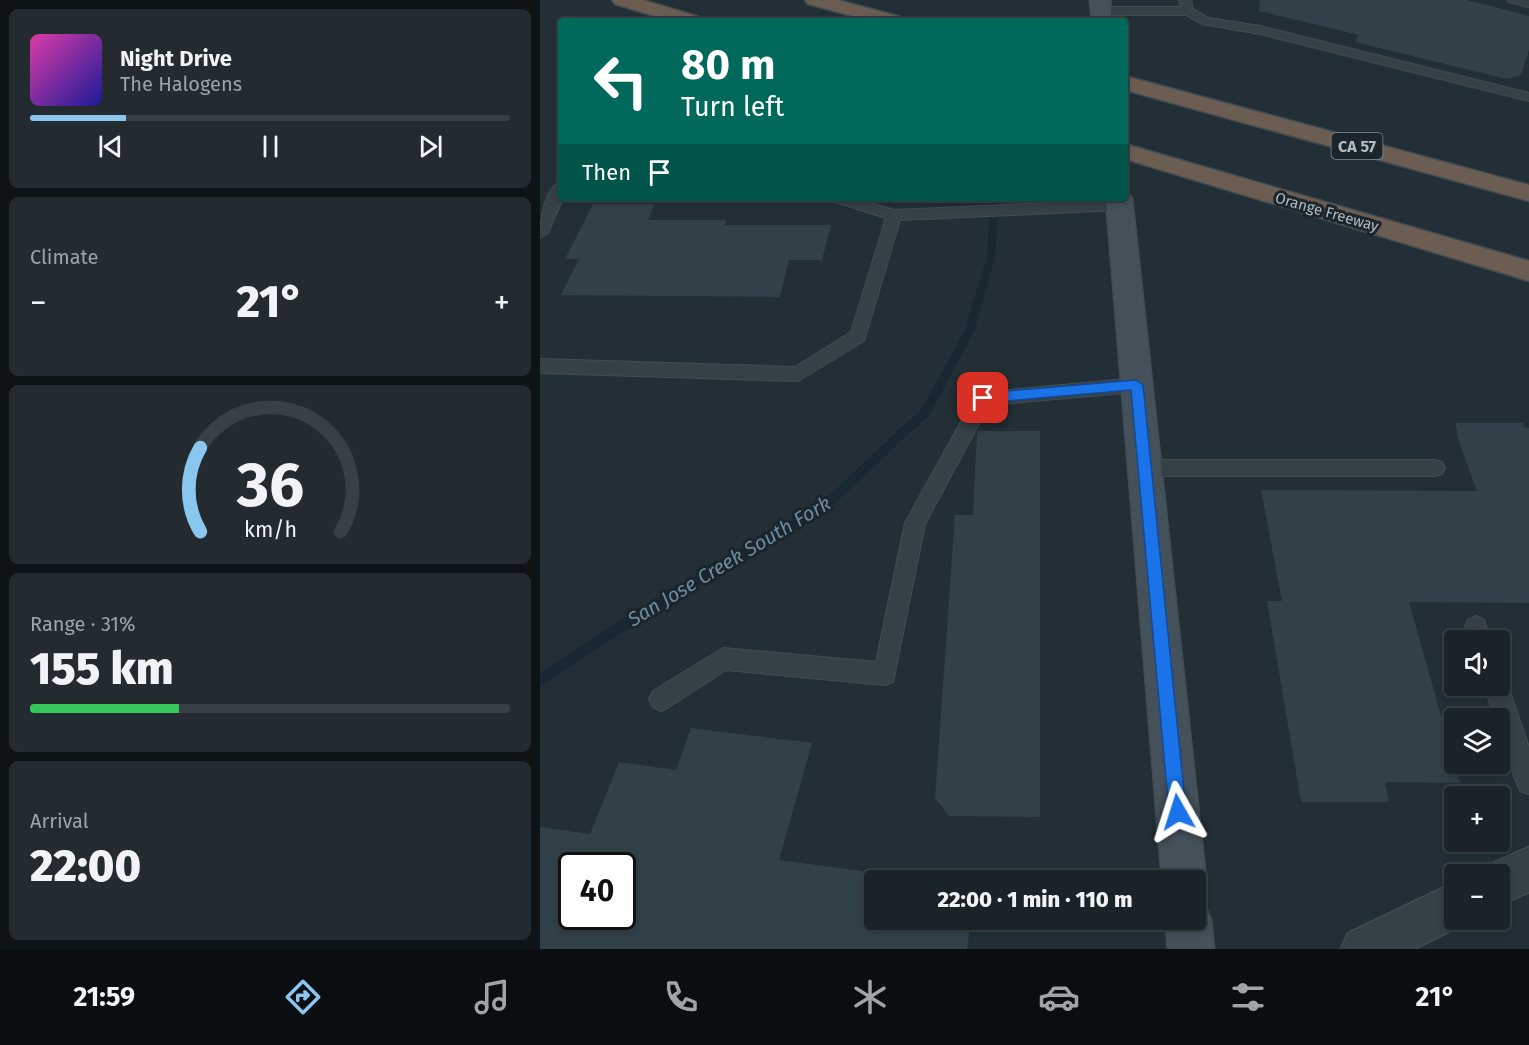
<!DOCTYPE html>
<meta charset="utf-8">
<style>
:root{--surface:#1a2328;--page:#232b30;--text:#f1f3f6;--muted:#9fa4a8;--line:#384045;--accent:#89c7ef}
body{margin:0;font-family:"Fira Sans",sans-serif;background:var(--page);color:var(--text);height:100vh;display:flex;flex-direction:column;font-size:22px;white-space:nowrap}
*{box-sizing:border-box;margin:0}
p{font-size:20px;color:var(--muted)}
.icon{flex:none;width:33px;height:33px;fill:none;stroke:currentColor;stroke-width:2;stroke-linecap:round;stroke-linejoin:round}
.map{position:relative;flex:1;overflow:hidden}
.side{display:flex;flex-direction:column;gap:9px;padding:9px;background:#0e1316;width:540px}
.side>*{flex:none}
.banner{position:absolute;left:18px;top:18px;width:570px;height:183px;border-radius:6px;box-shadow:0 3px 9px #0003,0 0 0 2px var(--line);background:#00695c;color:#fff;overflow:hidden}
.fabs{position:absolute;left:904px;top:630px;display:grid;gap:12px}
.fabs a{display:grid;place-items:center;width:66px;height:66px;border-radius:6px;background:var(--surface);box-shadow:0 3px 9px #0003,0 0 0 2px var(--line);font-size:30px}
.speed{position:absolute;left:18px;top:852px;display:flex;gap:12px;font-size:30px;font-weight:700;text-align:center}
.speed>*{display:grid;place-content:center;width:78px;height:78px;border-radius:50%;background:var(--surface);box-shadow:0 3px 9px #0003,0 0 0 2px var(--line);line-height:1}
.speed .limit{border:3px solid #111;border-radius:9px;background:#fff;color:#111}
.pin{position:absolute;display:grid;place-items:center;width:51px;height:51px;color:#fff;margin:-26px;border-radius:12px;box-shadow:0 3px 9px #0006}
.me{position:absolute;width:66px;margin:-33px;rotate:354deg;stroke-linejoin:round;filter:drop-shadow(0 0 4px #0008)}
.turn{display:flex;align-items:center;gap:21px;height:126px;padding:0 24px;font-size:27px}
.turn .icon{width:78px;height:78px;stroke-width:2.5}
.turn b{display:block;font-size:42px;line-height:51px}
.then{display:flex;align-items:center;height:57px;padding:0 24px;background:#0003;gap:12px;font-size:22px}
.big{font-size:45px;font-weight:800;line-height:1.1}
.side .card{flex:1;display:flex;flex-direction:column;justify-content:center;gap:9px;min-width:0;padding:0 21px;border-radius:9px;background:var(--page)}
.side .dial{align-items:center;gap:0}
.dial svg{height:156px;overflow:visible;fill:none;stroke:var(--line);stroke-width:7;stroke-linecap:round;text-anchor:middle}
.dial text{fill:var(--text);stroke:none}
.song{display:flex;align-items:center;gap:18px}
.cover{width:72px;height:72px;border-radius:9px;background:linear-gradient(135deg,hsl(320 70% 55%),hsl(240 70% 35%))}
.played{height:6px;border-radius:3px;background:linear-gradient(90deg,var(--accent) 20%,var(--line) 20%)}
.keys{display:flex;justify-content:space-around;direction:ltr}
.heat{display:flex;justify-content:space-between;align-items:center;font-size:33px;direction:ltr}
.charge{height:9px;border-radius:4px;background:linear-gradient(90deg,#34c759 31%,var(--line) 0)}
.trip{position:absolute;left:324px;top:870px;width:342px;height:60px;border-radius:6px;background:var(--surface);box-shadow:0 3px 9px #0003,0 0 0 2px var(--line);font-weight:800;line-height:60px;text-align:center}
.tab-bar{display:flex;height:96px;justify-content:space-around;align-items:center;background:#0a0e10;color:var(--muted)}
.tab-bar .icon{width:42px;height:42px}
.tab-bar .on{color:var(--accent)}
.tab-bar b{font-size:27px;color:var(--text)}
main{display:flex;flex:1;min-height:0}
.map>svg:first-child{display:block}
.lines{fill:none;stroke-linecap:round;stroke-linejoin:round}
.stream{fill:#172833;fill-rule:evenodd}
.building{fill:#31414a;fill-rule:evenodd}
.lane-casing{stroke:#424c53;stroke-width:2}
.street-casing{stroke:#424c53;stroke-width:3}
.secondary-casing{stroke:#424c53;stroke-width:3}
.highway-casing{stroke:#404b52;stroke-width:3}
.lane{fill:#354047;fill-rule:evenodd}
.street{fill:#354047;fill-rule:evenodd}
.secondary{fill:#44515a;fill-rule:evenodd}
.highway{fill:#6c5d53;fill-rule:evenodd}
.route{fill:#1a73e8;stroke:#114b97;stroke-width:1.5}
.labels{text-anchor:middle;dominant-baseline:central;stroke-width:6;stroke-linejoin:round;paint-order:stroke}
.far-street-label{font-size:15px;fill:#b0bcc3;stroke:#1b252b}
.shield{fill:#1b252b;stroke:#838f95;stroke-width:1.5}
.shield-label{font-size:16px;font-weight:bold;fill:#b0bcc3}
.water-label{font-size:20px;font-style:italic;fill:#6b8da0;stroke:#1b252b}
</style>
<main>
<section class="side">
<div class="card">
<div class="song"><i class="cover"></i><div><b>Night Drive</b><p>The Halogens</p></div></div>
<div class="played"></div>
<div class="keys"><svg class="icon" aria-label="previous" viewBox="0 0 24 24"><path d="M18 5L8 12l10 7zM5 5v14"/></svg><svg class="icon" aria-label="pause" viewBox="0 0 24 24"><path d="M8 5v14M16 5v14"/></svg><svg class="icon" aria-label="next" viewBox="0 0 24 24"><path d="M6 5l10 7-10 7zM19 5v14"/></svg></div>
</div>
<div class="card"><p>Climate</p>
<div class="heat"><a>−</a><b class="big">21°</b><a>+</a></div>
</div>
<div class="card dial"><svg viewBox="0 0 100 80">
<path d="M14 69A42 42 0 1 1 86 69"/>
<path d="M14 69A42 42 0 0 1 14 26" stroke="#89c7ef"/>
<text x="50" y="56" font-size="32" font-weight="700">36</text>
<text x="50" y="72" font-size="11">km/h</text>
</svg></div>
<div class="card"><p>Range · 31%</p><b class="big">155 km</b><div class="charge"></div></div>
<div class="card"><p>Arrival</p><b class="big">22:00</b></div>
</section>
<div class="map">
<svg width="989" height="949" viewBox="0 0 989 949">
<rect width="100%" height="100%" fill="#222f36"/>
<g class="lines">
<path class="stream" d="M 451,198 L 459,198 L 455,257 L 434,332 L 390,414 L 286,512 L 101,620 L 0,687 L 0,674 L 93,612 L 278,506 L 382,408 L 424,332 L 447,257 Z"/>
</g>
<path class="building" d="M 720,0 L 927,0 L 989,16 L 989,50 L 981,75 L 967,79 L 815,42 L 819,35 L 719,11 Z
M 53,204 L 115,204 L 108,220 L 186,220 L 185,225 L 291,225 L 282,260 L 249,260 L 240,297 L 21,295 L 39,259 L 25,259 Z
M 916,423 L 983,423 L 984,427 L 989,428 L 989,603 L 869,602 L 920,783 L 845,782 L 849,802 L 761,802 L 727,601 L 742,601 L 721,490 L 937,491 L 918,439 Z
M 437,431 L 500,431 L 500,817 L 409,816 L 395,798 L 415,515 L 433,515 Z
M 151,728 L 272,743 L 239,860 L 390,880 L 334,880 L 334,920 L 431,920 L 427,949 L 0,949 L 0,827 L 50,834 L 79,762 L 136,770 ZM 32,866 L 82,866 L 82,916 L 32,916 Z"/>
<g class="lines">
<defs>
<path id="lane" d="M 639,0 L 651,0 L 653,9 L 669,18 L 720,26 L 989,93 L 989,101 L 720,34 L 662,24 L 646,15 L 561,15 L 555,11 L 561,7 L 641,7 Z
M 967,0 L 989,0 L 989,7 L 969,2 Z
M 21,182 L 21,198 L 23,198 L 8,233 L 0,238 C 0,224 4,187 21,182 Z
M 290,198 L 314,198 L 354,210 L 580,200 L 588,205 L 580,210 L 360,220 L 324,341 L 258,381 L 0,373 L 0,359 L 255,367 L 311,332 L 346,218 L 292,201 Z
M 596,378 L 602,380 L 605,385 L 602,390 L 596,392 L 449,405 L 385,524 L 353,682 L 345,685 L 186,670 L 129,707 L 121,711 L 113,707 L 109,699 L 113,691 L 183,648 L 336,662 L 365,523 L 437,393 Z
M 605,460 L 895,460 L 902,462 L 905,468 L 902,474 L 895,476 L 605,476 L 598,474 L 595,468 L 598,462 Z
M 936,616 L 944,620 L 951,640 L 929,640 L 925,627 L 928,620 Z
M 960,676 L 964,678 L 968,686 L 989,747 L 989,794 L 980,791 C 971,768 960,743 960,718 L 955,718 L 944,686 L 960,686 Z"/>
<path id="street" d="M 989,847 L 989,892 L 960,905 L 960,874 L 941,874 L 944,867 Z
M 915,882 L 915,920 L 931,921 L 874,949 L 801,949 L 808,933 Z"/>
<path id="secondary" d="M 550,0 L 570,0 L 572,21 L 552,21 Z
M 585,191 L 592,198 L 666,880 L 660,896 L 656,897 L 656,880 L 622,880 L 566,198 L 585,198 Z
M 656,900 L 664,904 L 671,920 L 674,949 L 628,949 L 625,920 L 656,920 Z"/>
<path id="highway" d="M 72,0 L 103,0 L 159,17 L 162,21 L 131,21 L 75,4 Z
M 265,0 L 298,0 L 361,17 L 364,21 L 331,21 L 268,4 Z
M 585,76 L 989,185 L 989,201 L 585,90 Z
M 585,144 L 989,261 L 989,281 L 585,159 Z"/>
</defs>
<use href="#lane" class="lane-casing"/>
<use href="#street" class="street-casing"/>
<use href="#secondary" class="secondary-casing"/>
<use href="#highway" class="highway-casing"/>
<use href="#lane" class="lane"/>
<use href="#street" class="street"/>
<use href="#secondary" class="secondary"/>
<use href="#highway" class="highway"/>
</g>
<path class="route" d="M 596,380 L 603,385 L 646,812 L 644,818 L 638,821 L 631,818 L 629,812 L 591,390 L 443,403 L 437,398 L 443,393 Z"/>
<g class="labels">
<g class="far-street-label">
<text transform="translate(787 212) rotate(16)">Orange Freeway</text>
</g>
<rect class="shield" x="791.5" y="133" width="51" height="26" rx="4.5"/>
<g class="shield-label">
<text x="817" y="146">CA 57</text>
</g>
<g class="water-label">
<text transform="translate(189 561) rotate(-31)">San Jose Creek South Fork</text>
</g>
</g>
</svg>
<div class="fabs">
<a><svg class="icon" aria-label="sound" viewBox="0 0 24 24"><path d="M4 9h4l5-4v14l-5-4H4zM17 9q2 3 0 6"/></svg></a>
<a><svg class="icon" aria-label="layers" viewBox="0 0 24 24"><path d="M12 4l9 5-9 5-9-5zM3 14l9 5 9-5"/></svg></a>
<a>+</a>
<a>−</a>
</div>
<div class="speed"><div class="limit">40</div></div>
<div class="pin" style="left:443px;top:398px;background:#d93025"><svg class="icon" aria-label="arrive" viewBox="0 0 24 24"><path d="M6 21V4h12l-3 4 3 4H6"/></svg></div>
<svg class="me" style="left:638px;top:812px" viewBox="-20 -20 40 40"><path d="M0-17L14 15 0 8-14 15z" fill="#1a73e8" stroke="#fff" stroke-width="4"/></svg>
<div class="trip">22:00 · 1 min · 110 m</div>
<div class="banner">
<div class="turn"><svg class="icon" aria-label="left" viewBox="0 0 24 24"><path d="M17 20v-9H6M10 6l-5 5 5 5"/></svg><div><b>80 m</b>Turn left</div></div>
<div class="then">Then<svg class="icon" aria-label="arrive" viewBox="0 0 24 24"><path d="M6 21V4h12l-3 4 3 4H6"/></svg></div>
</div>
</div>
</main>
<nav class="tab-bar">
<b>21:59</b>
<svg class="icon on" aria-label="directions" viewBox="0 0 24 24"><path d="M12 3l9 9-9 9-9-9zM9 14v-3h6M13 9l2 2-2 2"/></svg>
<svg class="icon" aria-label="music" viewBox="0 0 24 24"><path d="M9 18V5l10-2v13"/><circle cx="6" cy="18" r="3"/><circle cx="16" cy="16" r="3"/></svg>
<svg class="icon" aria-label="phone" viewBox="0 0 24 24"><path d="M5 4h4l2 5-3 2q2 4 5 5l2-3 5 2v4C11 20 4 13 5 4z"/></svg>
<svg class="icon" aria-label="climate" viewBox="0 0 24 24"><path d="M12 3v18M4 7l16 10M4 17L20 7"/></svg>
<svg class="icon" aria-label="car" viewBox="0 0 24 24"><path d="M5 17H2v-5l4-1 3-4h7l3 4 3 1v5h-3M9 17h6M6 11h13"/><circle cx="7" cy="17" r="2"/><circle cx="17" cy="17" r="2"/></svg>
<svg class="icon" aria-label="filters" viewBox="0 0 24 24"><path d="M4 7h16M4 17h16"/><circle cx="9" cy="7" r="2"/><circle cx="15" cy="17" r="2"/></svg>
<b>21°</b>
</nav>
